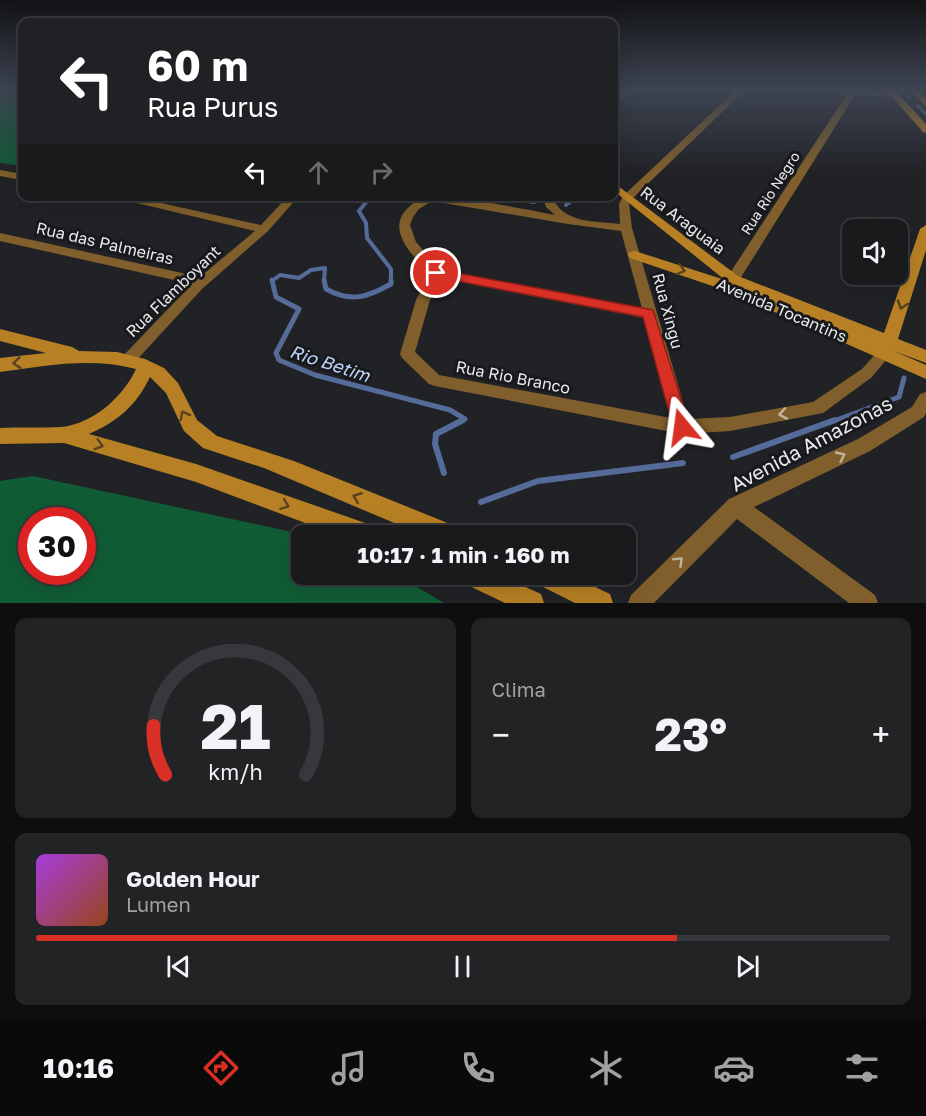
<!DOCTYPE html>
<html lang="pt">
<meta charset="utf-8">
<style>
:root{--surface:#191a1c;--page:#222325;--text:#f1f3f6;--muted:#9fa1a3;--line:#37383b;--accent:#d93025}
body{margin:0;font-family:"Golos Text",sans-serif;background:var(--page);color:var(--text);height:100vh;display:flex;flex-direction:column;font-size:22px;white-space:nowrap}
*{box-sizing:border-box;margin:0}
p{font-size:20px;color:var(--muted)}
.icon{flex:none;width:33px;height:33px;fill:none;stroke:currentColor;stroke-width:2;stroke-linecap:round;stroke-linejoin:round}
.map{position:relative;height:603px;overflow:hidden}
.sheet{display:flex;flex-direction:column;gap:15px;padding:15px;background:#0e0e0f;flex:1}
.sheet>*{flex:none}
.top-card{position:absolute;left:18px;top:18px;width:600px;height:183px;border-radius:12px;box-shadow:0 6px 24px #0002,0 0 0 2px var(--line);background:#202124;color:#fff;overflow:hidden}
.controls{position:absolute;left:842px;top:219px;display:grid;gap:12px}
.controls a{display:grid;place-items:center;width:66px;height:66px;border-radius:12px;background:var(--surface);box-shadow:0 6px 24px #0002,0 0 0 2px var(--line);font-size:30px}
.speed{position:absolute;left:18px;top:507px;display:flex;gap:12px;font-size:30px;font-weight:700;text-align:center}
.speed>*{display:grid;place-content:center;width:78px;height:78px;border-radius:50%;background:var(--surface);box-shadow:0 6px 24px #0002,0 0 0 2px var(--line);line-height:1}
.speed .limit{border:9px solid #d22;background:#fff;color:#111}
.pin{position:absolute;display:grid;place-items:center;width:51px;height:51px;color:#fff;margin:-26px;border:3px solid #fff;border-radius:50%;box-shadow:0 2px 6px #0007}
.me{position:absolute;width:66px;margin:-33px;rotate:344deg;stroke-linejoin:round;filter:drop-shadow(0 0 4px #0008)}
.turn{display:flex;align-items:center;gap:21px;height:126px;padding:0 30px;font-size:27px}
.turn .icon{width:78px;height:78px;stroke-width:2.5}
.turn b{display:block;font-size:42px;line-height:51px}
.lanes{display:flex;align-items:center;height:57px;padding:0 30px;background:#0003;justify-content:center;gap:30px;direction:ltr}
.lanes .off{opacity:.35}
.big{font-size:45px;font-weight:700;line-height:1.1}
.sheet .widget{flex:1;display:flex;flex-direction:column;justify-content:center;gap:9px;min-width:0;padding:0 21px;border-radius:12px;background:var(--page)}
.sheet .dial{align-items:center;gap:0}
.dial svg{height:156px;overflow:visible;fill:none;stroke:var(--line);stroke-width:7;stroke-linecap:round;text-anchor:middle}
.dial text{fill:var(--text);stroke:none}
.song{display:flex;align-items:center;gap:18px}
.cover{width:72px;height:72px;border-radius:9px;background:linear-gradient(135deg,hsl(280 70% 55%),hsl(20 70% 35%))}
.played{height:6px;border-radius:3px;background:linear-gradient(90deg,var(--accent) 75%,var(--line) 75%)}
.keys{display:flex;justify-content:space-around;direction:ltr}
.heat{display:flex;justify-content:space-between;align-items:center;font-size:33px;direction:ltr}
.sheet .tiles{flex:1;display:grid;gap:15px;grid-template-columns:1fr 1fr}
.widget:last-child{grid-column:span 2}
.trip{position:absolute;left:291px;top:525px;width:345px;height:60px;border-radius:12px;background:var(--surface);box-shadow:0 6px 24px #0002,0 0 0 2px var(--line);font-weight:700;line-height:60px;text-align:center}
.tab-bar{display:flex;height:96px;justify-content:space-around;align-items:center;background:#0a0a0b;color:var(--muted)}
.tab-bar .icon{width:42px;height:42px}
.tab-bar .active{color:var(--accent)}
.tab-bar b{font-size:27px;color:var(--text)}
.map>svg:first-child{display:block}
.forest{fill:#105c35;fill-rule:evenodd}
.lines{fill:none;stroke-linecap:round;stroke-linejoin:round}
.stream-far3{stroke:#556b9a;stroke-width:3}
.stream-far2{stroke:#556b9a;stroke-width:4}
.stream-far1{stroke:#556b9a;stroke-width:5}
.stream{stroke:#556b9a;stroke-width:6}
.street{fill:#815f2c;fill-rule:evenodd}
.secondary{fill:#b78024;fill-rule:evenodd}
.oneway{stroke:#58421f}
.oneway2{stroke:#bfb29f}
.route{fill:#d93025;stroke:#8d1f18;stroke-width:1.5}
.labels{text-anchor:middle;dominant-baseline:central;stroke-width:6;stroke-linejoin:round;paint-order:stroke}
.far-street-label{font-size:14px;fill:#e9eaec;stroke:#18191c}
.street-label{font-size:16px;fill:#e9eaec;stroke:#18191c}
.water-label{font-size:18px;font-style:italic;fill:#bed3fb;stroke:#18191c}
.near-street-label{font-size:20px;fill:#e9eaec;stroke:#18191c}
</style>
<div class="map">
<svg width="926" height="603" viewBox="0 0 926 603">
<rect width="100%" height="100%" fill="#212226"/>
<path class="forest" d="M 0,89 L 22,89 L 22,166 L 0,163 Z
M 33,476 L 306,535 L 302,536 L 302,574 L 397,575 L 444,603 L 0,603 L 0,481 ZM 32,520 L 82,520 L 82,572 L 32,572 Z"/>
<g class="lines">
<path class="stream-far3" d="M 901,89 L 909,98
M 917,105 L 926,114"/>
<path class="stream-far2" d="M 371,196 L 359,211 L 366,223 L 367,238 L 391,269 L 391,281
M 504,196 L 534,202
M 566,205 L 575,198 L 573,196
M 272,281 L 280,275 L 299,278 L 311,270 L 325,268 L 324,281"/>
<path class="stream-far1" d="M 272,280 L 276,297 L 299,309 L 276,353 L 279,360 L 315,375 L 450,410 L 465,419 L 460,422
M 324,280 L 326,289 C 351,303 368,297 391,284 L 391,280
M 831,422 L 899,397 L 904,378"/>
<path class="stream" d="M 733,457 L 835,420
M 444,473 L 435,444 L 436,434 L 463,420
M 481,502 L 538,481 L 683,463"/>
<path class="street" d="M 626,89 L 635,89 L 614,103 L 614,98 Z
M 737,89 L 746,89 L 632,199 L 629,204 L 632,228 L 688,419 L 730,417 L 813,402 L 862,369 L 879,350 L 889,350 L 891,354 L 872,377 L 823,413 L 730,431 L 682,434 L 435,386 L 429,384 L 402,358 L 400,354 L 416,300 L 429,274 C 416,258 387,233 405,211 C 410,206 416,199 423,197 C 441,191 532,211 555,215 L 546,207 L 542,196 L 552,196 C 562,224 596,221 620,224 L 619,204 L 623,196 ZM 432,201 L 568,224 L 621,231 L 642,308 L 440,270 L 416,242 L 410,225 L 413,217 L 419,209 ZM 440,278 L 644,318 L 671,418 L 439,375 L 415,352 L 430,300 Z
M 796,89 L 894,93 L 898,95 L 894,97 L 855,95 L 738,282 L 728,282 L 727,279 L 728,276 L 847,94 Z
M 0,170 L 22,174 L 22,180 L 0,176 Z
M 107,196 L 129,196 L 261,225 L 288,196 L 299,196 L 268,231 L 202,289 L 133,364 L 128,366 L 123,364 L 120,360 L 123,356 L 192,284 L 0,241 L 0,233 L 200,277 L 255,231 Z
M 926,392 L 926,413 L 924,417 L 870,451 L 754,507 L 875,595 L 878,603 L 849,603 L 737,519 L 654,603 L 628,603 L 631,595 L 729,499 L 858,439 L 912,407 L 920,394 Z"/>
<path class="secondary" d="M 885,89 L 894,89 L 926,124 L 926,133 L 923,132 Z
M 908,89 L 917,89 L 926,98 L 926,106 Z
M 614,183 L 738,276 L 884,333 L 920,229 L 926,225 L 926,250 L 898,339 L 926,350 L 926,363 L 894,351 L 926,365 L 926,379 L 770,310 L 767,306 L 773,301 L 746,290 L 739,295 L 630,258 L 628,255 L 630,252 L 635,251 L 725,280 L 614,191 Z
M 0,329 L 72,347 L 79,351 L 117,352 L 145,359 L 164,368 L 178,383 L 197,420 L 217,436 L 294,461 L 460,528 L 463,536 L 425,536 L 264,468 L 203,448 L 184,431 L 166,393 L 150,377 C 136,406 118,421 89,434 L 196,464 L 371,525 L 379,528 L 382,536 L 340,536 L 196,482 L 64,443 L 0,444 L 0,428 C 20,427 41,428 61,427 C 93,424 123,397 136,369 C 91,357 45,366 0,372 L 0,358 L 46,353 L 0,341 Z
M 458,574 L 497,574 L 541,594 L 544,603 L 505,603 L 461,582 Z
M 530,574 L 568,574 L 610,594 L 613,603 L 575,603 L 533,582 Z"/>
</g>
<defs><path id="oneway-chevron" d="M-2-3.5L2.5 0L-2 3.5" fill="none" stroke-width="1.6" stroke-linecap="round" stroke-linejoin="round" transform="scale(1.5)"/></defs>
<g class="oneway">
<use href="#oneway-chevron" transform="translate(681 270) rotate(18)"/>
<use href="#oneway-chevron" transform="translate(902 305) rotate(108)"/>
<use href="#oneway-chevron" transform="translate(17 363) rotate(174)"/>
<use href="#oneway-chevron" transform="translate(184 415) rotate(-118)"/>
<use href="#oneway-chevron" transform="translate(99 445) rotate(16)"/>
<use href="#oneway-chevron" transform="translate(357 497) rotate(-158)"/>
<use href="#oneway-chevron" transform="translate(285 505) rotate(20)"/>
</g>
<g class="oneway2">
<use href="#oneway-chevron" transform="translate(783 414) rotate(170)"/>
<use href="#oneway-chevron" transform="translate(841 456) rotate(-25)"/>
<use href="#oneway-chevron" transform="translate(679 561) rotate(-44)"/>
</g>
<linearGradient id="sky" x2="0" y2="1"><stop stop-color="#121315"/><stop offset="0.51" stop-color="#3d4452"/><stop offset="1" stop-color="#3d4452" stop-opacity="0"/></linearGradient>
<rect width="926" height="174" fill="url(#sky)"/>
<path class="route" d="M 436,269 L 653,310 L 690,427 L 688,432 L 682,435 L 676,432 L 673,427 L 643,317 L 432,276 L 430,273 Z"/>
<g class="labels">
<g class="far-street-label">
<text transform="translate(770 193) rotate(-57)">Rua Rio Negro</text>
</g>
<g class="street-label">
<text transform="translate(683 220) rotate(37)">Rua Araguaia</text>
<text transform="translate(105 243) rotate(13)">Rua das Palmeiras</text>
<text transform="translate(173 291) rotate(-44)">Rua Flamboyant</text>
<text transform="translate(782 310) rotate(23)">Avenida Tocantins</text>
<text transform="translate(668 311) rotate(75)">Rua Xingu</text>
<text transform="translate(513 377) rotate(11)">Rua Rio Branco</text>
</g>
<g class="water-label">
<text transform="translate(330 363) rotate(18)">Rio Betim</text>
</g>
<g class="near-street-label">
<text transform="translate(811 443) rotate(-28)">Avenida Amazonas</text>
</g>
</g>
</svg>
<div class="controls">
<a><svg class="icon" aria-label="sound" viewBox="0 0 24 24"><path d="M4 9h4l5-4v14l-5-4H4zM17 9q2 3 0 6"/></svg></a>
</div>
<div class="speed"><div class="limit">30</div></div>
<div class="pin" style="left:436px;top:273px;background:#d93025"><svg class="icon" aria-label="arrive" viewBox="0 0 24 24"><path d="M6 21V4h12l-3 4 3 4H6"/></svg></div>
<svg class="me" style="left:682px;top:427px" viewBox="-20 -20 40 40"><path d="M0-17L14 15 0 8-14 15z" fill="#d93025" stroke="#fff" stroke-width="4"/></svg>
<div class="trip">10:17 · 1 min · 160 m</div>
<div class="top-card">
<div class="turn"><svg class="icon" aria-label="left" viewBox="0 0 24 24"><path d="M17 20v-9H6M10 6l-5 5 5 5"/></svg><div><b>60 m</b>Rua Purus</div></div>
<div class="lanes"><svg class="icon" aria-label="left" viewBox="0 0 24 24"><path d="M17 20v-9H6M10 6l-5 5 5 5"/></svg><svg class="icon off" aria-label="ahead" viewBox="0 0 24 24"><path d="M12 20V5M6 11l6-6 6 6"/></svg><svg class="icon off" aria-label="right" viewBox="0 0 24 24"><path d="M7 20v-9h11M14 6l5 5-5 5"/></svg></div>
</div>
</div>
<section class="sheet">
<div class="tiles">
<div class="widget dial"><svg viewBox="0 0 100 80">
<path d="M14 69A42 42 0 1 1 86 69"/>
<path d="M14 69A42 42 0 0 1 8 44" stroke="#d93025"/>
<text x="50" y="56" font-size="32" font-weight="700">21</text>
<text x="50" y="72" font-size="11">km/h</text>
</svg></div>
<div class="widget"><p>Clima</p>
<div class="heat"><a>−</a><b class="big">23°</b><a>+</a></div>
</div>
<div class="widget">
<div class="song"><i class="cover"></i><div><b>Golden Hour</b><p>Lumen</p></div></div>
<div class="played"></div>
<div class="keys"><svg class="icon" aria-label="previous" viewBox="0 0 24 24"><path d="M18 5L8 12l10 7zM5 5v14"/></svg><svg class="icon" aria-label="pause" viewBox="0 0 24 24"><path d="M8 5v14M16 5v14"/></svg><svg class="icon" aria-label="next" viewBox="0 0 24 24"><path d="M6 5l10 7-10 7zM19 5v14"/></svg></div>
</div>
</div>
</section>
<nav class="tab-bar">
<b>10:16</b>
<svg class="icon active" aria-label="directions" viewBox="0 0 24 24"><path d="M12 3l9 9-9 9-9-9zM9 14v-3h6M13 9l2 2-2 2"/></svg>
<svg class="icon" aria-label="music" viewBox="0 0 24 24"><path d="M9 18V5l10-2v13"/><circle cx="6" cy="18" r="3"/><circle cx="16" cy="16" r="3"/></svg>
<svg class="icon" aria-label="phone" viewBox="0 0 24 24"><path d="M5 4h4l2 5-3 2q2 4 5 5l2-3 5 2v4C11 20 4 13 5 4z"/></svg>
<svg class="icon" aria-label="climate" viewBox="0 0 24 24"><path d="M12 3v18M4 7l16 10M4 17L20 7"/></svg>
<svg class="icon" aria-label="car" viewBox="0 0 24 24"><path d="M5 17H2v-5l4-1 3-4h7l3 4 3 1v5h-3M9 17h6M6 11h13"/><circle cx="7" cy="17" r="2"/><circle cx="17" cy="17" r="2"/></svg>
<svg class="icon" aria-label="filters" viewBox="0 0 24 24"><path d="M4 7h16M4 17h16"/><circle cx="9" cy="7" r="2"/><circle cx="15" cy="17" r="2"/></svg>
</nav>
